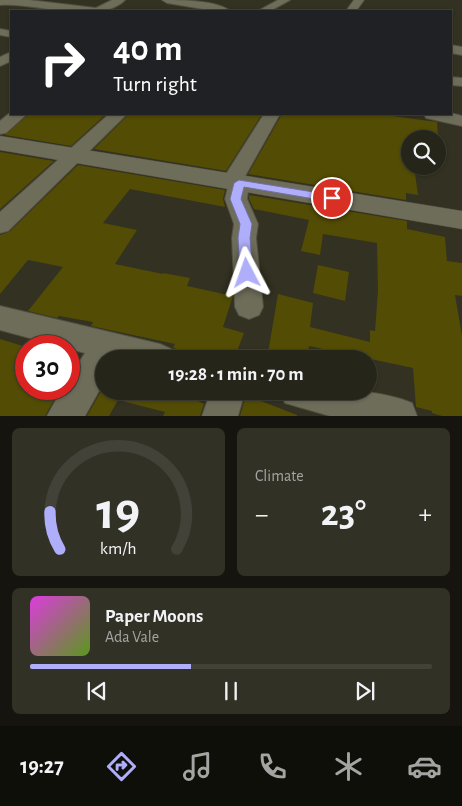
<!DOCTYPE html>
<meta charset="utf-8">
<style>
:root{--surface:#262519;--page:#323126;--text:#f1f3f6;--muted:#a4a5a2;--line:#424238;--accent:#afaefa}
body{margin:0;font-family:"Alegreya Sans",sans-serif;background:var(--page);color:var(--text);height:100vh;display:flex;flex-direction:column;font-size:19px;white-space:nowrap}
*{box-sizing:border-box;margin:0}
p{font-size:16px;color:var(--muted)}
.icon{flex:none;width:28px;height:28px;fill:none;stroke:currentColor;stroke-width:2;stroke-linecap:round;stroke-linejoin:round}
.map{position:relative;height:416px;overflow:hidden}
.side{display:flex;flex-direction:column;gap:12px;padding:12px;background:#15140e;flex:1}
.side>*{flex:none}
.top-card{position:absolute;left:10px;top:10px;width:442px;height:105px;border-radius:0px;box-shadow:0 1px 4px #0004,0 0 0 1px var(--line);background:#202124;color:#fff;overflow:hidden}
.tools{position:absolute;left:401px;top:130px;display:grid;gap:10px}
.tools a{display:grid;place-items:center;width:45px;height:45px;border-radius:50%;background:var(--surface);box-shadow:0 1px 4px #0004,0 0 0 1px var(--line);font-size:25px}
.speed{position:absolute;left:15px;top:335px;display:flex;gap:10px;font-size:25px;font-weight:700;text-align:center}
.speed>*{display:grid;place-content:center;width:65px;height:65px;border-radius:50%;background:var(--surface);box-shadow:0 1px 4px #0004,0 0 0 1px var(--line);line-height:1}
.speed .limit{border:8px solid #d22;background:#fff;color:#111}
.pin{position:absolute;display:grid;place-items:center;width:42px;height:42px;color:#fff;margin:-21px;border:2px solid #fff;border-radius:50%;box-shadow:0 1px 5px #0007}
.me{position:absolute;width:55px;margin:-28px;rotate:356deg;stroke-linejoin:round;filter:drop-shadow(0 0 4px #0008)}
.turn{display:flex;align-items:center;gap:18px;height:105px;padding:0 20px;font-size:22px}
.turn .icon{width:65px;height:65px;stroke-width:2.5}
.turn b{display:block;font-size:35px;line-height:42px}
.big{font-size:38px;font-weight:700;line-height:1.1}
.side .tile{flex:1;display:flex;flex-direction:column;justify-content:center;gap:8px;min-width:0;padding:0 18px;border-radius:8px;background:var(--page)}
.side .dial{align-items:center;gap:0}
.dial svg{height:130px;overflow:visible;fill:none;stroke:var(--line);stroke-width:7;stroke-linecap:round;text-anchor:middle}
.dial text{fill:var(--text);stroke:none}
.song{display:flex;align-items:center;gap:15px}
.cover{width:60px;height:60px;border-radius:8px;background:linear-gradient(135deg,hsl(300 70% 55%),hsl(90 70% 35%))}
.played{height:5px;border-radius:2px;background:linear-gradient(90deg,var(--accent) 40%,var(--line) 40%)}
.keys{display:flex;justify-content:space-around;direction:ltr}
.heat{display:flex;justify-content:space-between;align-items:center;font-size:28px;direction:ltr}
.side .tiles{flex:1;display:grid;gap:12px;grid-template-columns:1fr 1fr}
.tile:last-child{grid-column:span 2}
.trip{position:absolute;left:95px;top:350px;width:282px;height:50px;border-radius:25px;background:var(--surface);box-shadow:0 1px 4px #0004,0 0 0 1px var(--line);font-weight:700;line-height:50px;text-align:center}
.menu{display:flex;height:80px;justify-content:space-around;align-items:center;background:#0f0f0a;color:var(--muted)}
.menu .icon{width:35px;height:35px}
.menu .on{color:var(--accent)}
.menu b{font-size:22px;color:var(--text)}
.map>svg:first-child{display:block}
.building{fill:#524c05}
.lines{fill:none;stroke-linecap:round;stroke-linejoin:round}
.street-casing{stroke:#514f41;stroke-width:2}
.secondary-casing{stroke:#514f41;stroke-width:1}
.street{fill:#6e6d5a;fill-rule:evenodd}
.secondary{fill:#6e6d5a;fill-rule:evenodd}
.route{fill:#afaefa;stroke:#7271a2}
</style>
<div class="map">
<svg width="462" height="416" viewBox="0 0 462 416">
<rect width="100%" height="100%" fill="#333121"/>
<path class="building" d="M 29,114 L 106,114 L 71,146 L 5,135 Z
M 129,114 L 262,114 L 226,171 L 94,149 Z
M 282,114 L 377,114 L 437,122 L 439,150 L 438,149 L 438,139 L 410,139 L 410,166 L 414,166 L 418,195 L 406,193 L 406,200 L 248,174 Z
M 0,152 L 54,161 L 0,209 Z
M 78,165 L 225,190 L 223,199 L 225,207 L 130,189 L 103,223 L 137,230 L 115,264 L 163,274 L 163,273 L 190,278 L 187,286 L 233,296 L 223,327 L 244,333 L 234,359 L 212,359 L 173,348 L 175,344 L 91,326 L 93,322 L 59,316 L 57,318 L 28,311 L 63,267 L 28,260 L 0,294 L 0,235 L 9,232 Z
M 249,195 L 407,221 L 407,229 L 445,237 L 447,261 L 462,263 L 462,296 L 455,295 L 462,336 L 462,416 L 442,416 L 432,413 L 432,411 L 416,407 L 413,368 L 309,346 L 307,359 L 267,359 L 278,294 L 313,303 L 310,327 L 370,342 L 370,330 L 375,331 L 378,291 L 377,243 L 323,234 L 320,255 L 301,251 L 309,220 L 254,209 L 249,199 Z
M 318,265 L 349,272 L 345,301 L 313,293 Z
M 0,339 L 26,347 L 26,389 L 60,389 L 45,416 L 0,416 Z
M 104,386 L 104,391 L 178,391 L 204,404 L 200,416 L 163,416 L 165,412 L 118,400 L 109,416 L 87,416 Z
M 246,395 L 297,415 L 297,416 L 240,416 Z"/>
<g class="lines">
<defs>
<path id="street" d="M 0,0 L 29,0 L 96,8 L 112,0 L 125,0 C 99,26 34,2 0,5 Z
M 162,0 C 180,0 217,0 230,11 L 215,11 L 167,3 Z
M 278,0 L 290,0 L 270,11 L 258,11 Z
M 354,0 L 364,0 L 356,11 L 346,11 Z
M 0,29 L 11,31 L 11,37 L 0,35 Z
M 451,45 L 462,47 L 462,55 L 451,53 Z
M 11,52 L 11,61 L 0,66 L 0,57 Z
M 451,77 L 462,78 L 462,86 L 451,85 Z
M 11,112 L 11,114 L 27,114 L 6,133 L 0,134 L 0,121 Z
M 451,113 L 462,116 L 462,126 L 426,118 L 424,114 Z
M 109,114 L 127,114 L 8,231 L 0,233 L 0,212 Z
M 264,114 L 280,114 L 244,178 L 249,183 L 247,199 L 258,224 L 256,238 L 263,307 L 259,315 L 249,319 L 239,315 L 235,307 L 232,238 L 234,224 L 225,199 L 228,187 L 224,186 L 221,182 Z
M 0,306 L 160,344 L 171,349 L 176,359 L 104,359 L 104,382 L 85,416 L 47,416 L 62,389 L 69,389 L 69,378 L 85,353 L 69,349 L 69,346 L 59,346 L 0,330 Z
M 211,391 L 245,391 L 238,416 L 202,416 Z
M 280,391 C 324,391 370,386 412,403 L 417,416 L 330,416 L 285,403 Z"/>
<path id="secondary" d="M 0,136 L 462,211 L 462,229 L 0,150 Z"/>
</defs>
<use href="#street" class="street-casing"/>
<use href="#secondary" class="secondary-casing"/>
<use href="#street" class="street"/>
<use href="#secondary" class="secondary"/>
</g>
<path class="route" d="M 239,180 L 332,195 L 338,198 L 332,202 L 244,187 L 241,199 L 252,224 L 250,238 L 253,273 L 251,276 L 242,276 L 240,273 L 238,238 L 240,224 L 230,199 L 234,183 Z"/>
</svg>
<div class="tools">
<a><svg class="icon" aria-label="search" viewBox="0 0 24 24"><circle cx="10" cy="10" r="6"/><path d="M15 15l6 6"/></svg></a>
</div>
<div class="speed"><div class="limit">30</div></div>
<div class="pin" style="left:332px;top:198px;background:#d93025"><svg class="icon" aria-label="arrive" viewBox="0 0 24 24"><path d="M6 21V4h12l-3 4 3 4H6"/></svg></div>
<svg class="me" style="left:247px;top:273px" viewBox="-20 -20 40 40"><path d="M0-17L14 15 0 8-14 15z" fill="#afaefa" stroke="#fff" stroke-width="4"/></svg>
<div class="trip">19:28 · 1 min · 70 m</div>
<div class="top-card">
<div class="turn"><svg class="icon" aria-label="right" viewBox="0 0 24 24"><path d="M7 20v-9h11M14 6l5 5-5 5"/></svg><div><b>40 m</b>Turn right</div></div>
</div>
</div>
<section class="side">
<div class="tiles">
<div class="tile dial"><svg viewBox="0 0 100 80">
<path d="M14 69A42 42 0 1 1 86 69"/>
<path d="M14 69A42 42 0 0 1 8 46" stroke="#afaefa"/>
<text x="50" y="56" font-size="32" font-weight="700">19</text>
<text x="50" y="72" font-size="11">km/h</text>
</svg></div>
<div class="tile"><p>Climate</p>
<div class="heat"><a>−</a><b class="big">23°</b><a>+</a></div>
</div>
<div class="tile">
<div class="song"><i class="cover"></i><div><b>Paper Moons</b><p>Ada Vale</p></div></div>
<div class="played"></div>
<div class="keys"><svg class="icon" aria-label="previous" viewBox="0 0 24 24"><path d="M18 5L8 12l10 7zM5 5v14"/></svg><svg class="icon" aria-label="pause" viewBox="0 0 24 24"><path d="M8 5v14M16 5v14"/></svg><svg class="icon" aria-label="next" viewBox="0 0 24 24"><path d="M6 5l10 7-10 7zM19 5v14"/></svg></div>
</div>
</div>
</section>
<nav class="menu">
<b>19:27</b>
<svg class="icon on" aria-label="directions" viewBox="0 0 24 24"><path d="M12 3l9 9-9 9-9-9zM9 14v-3h6M13 9l2 2-2 2"/></svg>
<svg class="icon" aria-label="music" viewBox="0 0 24 24"><path d="M9 18V5l10-2v13"/><circle cx="6" cy="18" r="3"/><circle cx="16" cy="16" r="3"/></svg>
<svg class="icon" aria-label="phone" viewBox="0 0 24 24"><path d="M5 4h4l2 5-3 2q2 4 5 5l2-3 5 2v4C11 20 4 13 5 4z"/></svg>
<svg class="icon" aria-label="climate" viewBox="0 0 24 24"><path d="M12 3v18M4 7l16 10M4 17L20 7"/></svg>
<svg class="icon" aria-label="car" viewBox="0 0 24 24"><path d="M5 17H2v-5l4-1 3-4h7l3 4 3 1v5h-3M9 17h6M6 11h13"/><circle cx="7" cy="17" r="2"/><circle cx="17" cy="17" r="2"/></svg>
</nav>
